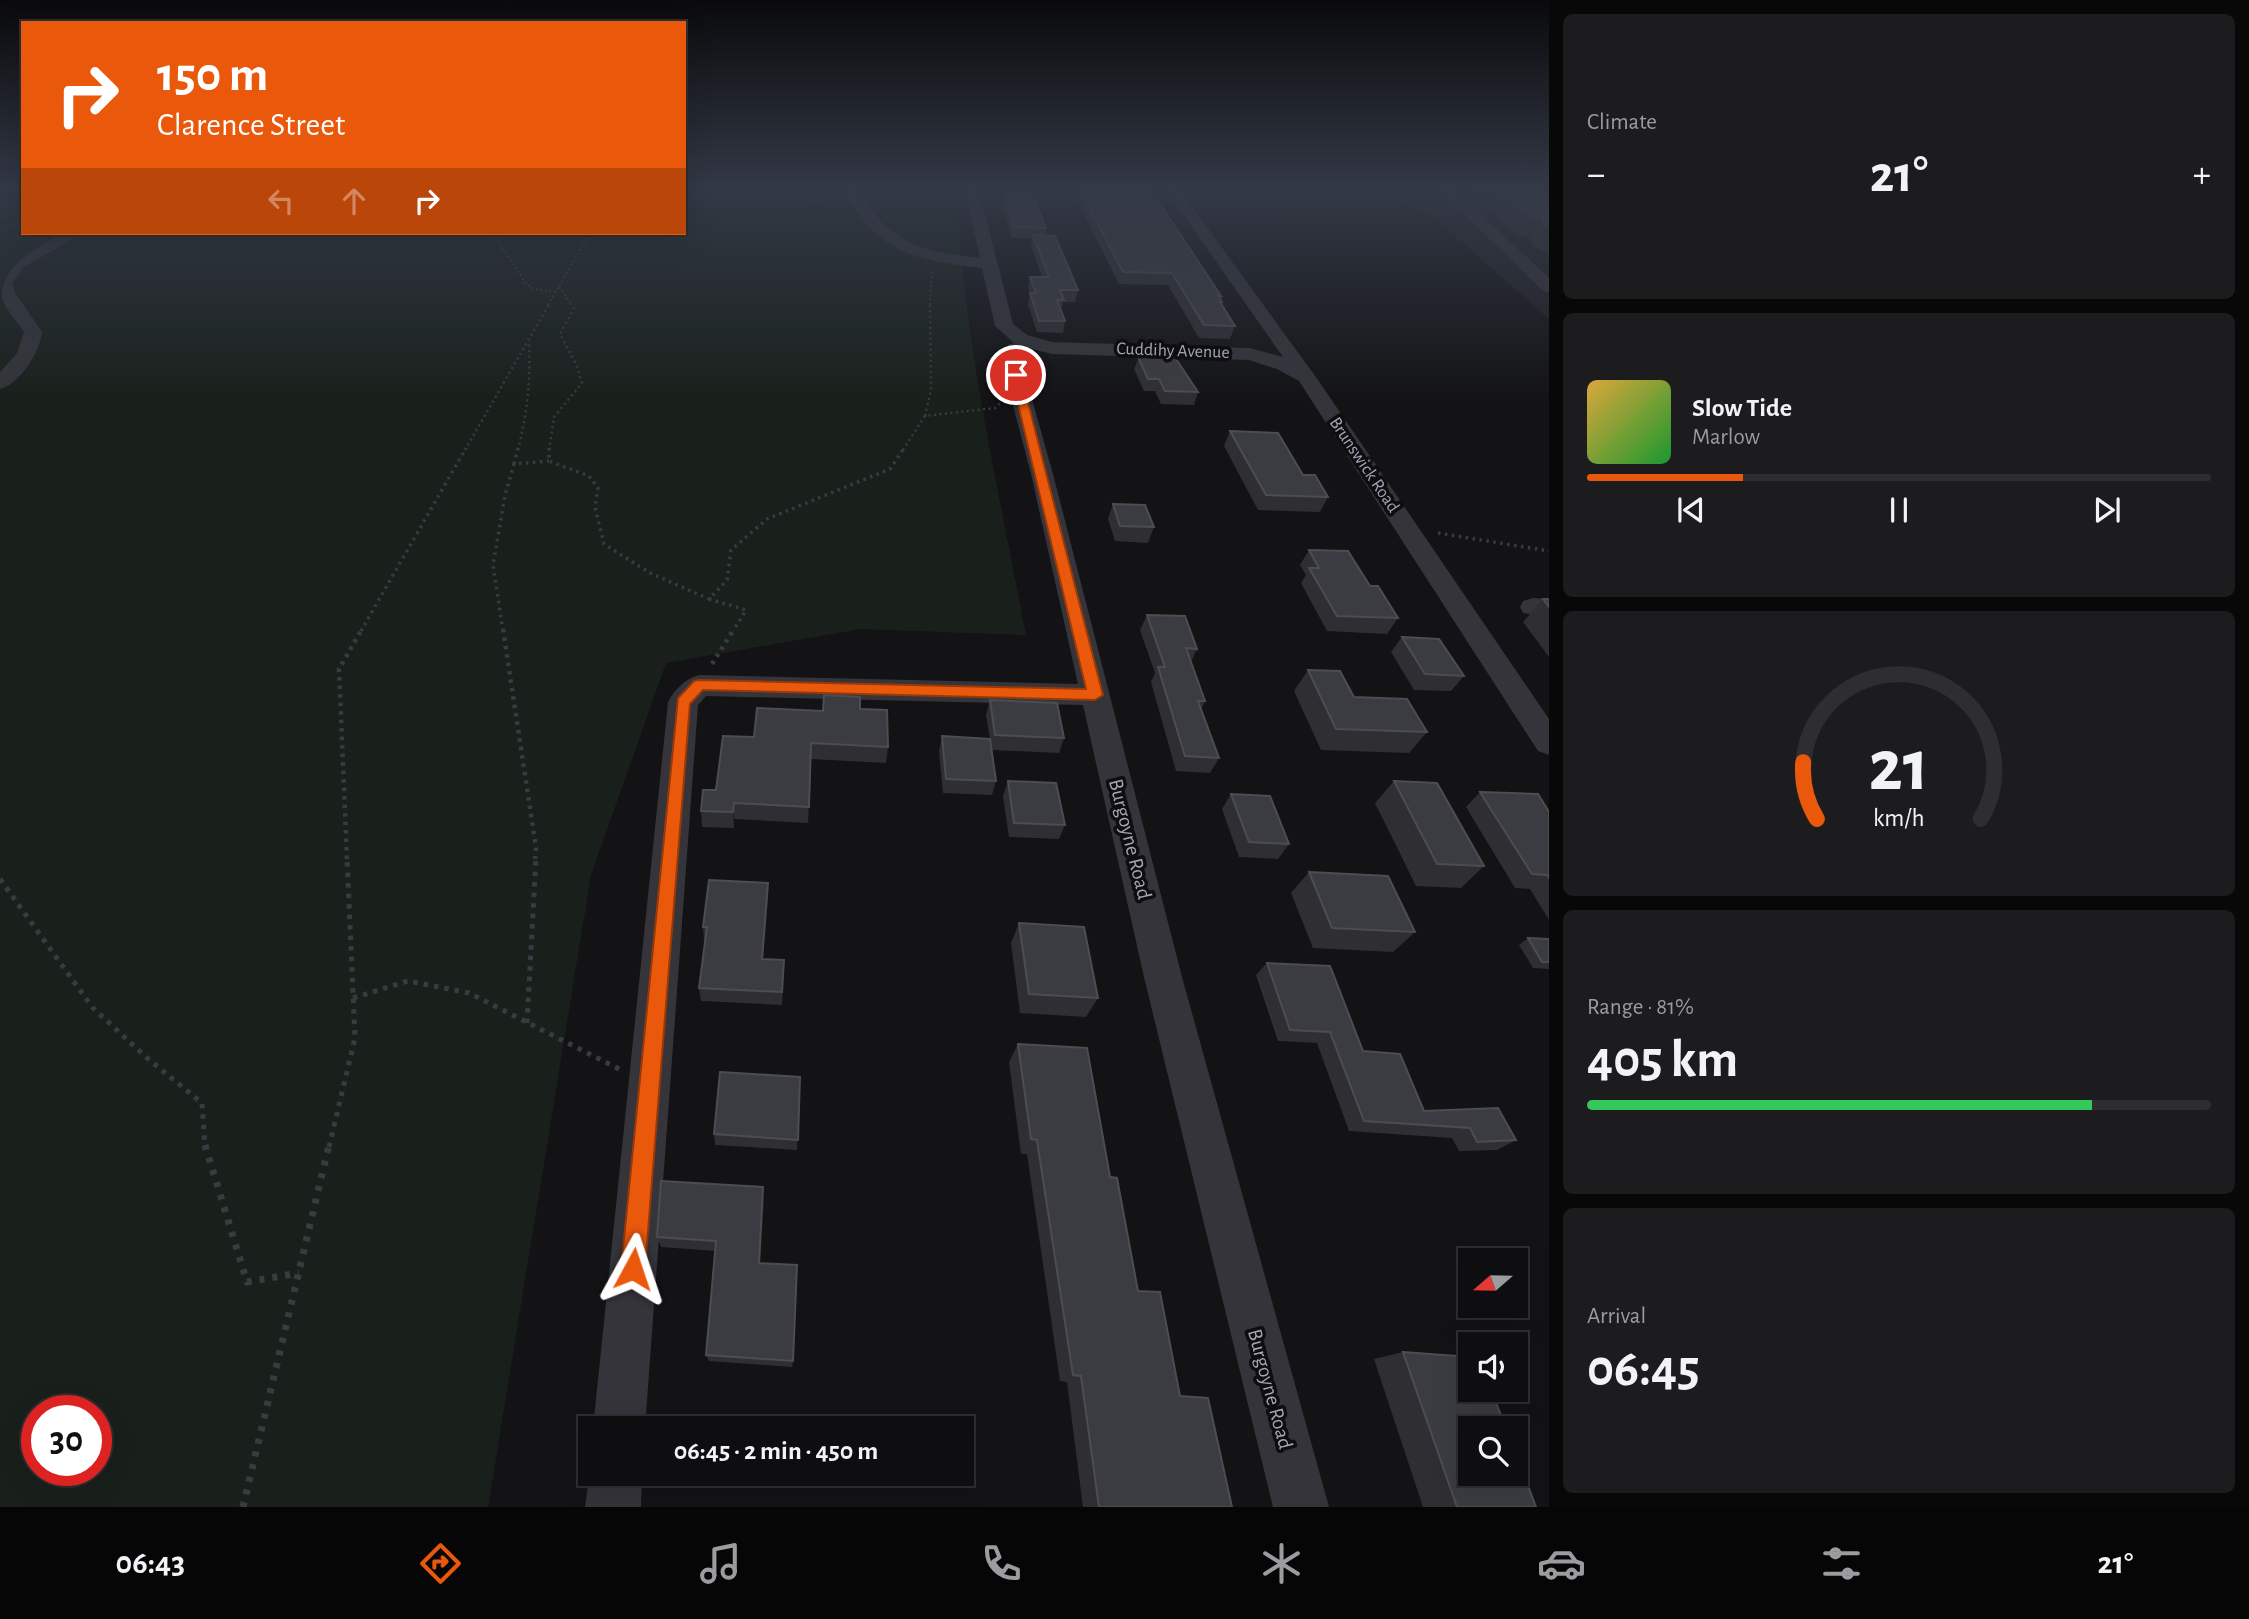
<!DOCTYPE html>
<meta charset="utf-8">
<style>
:root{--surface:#0e0e10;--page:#1c1c1e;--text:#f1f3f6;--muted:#9b9c9f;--line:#2e2e30;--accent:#ea580c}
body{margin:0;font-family:"Alegreya Sans",sans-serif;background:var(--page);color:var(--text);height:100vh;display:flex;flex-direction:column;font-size:26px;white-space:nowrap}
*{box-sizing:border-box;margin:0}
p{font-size:23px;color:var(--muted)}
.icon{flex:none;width:38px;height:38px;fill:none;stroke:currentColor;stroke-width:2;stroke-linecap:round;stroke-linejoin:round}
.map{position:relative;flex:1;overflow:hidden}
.details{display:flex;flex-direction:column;gap:14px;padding:14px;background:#080809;width:700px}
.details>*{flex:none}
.guide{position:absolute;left:21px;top:21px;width:665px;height:214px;border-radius:0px;box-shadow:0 7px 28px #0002,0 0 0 2px var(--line);background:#ea580c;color:#fff;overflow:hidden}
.needle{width:46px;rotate:250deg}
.buttons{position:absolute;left:1458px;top:1248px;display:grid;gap:14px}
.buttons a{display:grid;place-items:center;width:70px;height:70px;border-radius:0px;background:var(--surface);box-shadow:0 7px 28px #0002,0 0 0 2px var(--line);font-size:35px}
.speed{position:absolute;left:21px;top:1395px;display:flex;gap:14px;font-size:35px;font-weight:700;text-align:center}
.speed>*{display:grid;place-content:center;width:91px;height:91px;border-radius:50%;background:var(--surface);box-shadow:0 7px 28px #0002,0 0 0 2px var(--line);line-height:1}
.speed .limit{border:10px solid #d22;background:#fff;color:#111}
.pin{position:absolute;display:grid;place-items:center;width:60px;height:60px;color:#fff;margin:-30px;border:4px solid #fff;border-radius:50%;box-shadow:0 2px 7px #0007}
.me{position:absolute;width:77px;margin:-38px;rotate:5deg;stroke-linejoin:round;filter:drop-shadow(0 0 5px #0008)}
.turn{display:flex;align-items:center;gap:24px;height:147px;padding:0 21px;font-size:32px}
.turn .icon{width:91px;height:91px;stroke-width:2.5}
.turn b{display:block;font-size:49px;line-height:60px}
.lanes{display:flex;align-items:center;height:66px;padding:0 21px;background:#0003;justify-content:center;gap:35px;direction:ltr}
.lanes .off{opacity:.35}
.big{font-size:52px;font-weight:600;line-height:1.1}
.details .card{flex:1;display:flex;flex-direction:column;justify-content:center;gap:10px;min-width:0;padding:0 24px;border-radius:10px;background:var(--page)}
.details .dial{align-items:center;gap:0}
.dial svg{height:182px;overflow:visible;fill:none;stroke:var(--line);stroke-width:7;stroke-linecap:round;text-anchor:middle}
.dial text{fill:var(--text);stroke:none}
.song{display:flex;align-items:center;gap:21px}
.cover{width:84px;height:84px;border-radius:10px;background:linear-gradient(135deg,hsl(40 70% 55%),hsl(130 70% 35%))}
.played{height:7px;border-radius:4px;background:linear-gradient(90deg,var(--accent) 25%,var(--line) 25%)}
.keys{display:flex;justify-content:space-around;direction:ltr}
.heat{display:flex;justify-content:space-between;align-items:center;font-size:38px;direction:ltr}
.charge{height:10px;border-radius:5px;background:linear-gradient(90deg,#34c759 81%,var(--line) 0)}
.trip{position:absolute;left:578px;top:1416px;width:396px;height:70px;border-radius:0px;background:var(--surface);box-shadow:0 7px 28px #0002,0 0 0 2px var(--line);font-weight:600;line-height:70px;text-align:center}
.dock{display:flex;height:112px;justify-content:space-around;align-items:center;background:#060606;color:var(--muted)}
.dock .icon{width:49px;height:49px}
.dock .active{color:var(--accent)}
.dock b{font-size:32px;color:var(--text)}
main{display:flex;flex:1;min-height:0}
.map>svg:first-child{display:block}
.built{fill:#1f1f22}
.green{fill:#19201b;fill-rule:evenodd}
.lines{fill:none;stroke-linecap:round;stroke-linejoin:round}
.path-far5{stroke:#3a3a41;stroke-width:2;stroke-dasharray:2 2.5;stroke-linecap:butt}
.path-far4{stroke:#3a3a41;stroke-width:2.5;stroke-dasharray:2 3.5;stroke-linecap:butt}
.path-far3{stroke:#3a3a41;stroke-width:3.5;stroke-dasharray:2.5 4.5;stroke-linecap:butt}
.path-far2{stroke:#3a3a41;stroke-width:4.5;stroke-dasharray:3.5 5;stroke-linecap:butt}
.path-far1{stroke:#3a3a41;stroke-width:5;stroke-dasharray:4.5 6;stroke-linecap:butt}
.path{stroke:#3a3a41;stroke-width:7;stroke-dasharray:5 8;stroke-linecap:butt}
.minor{fill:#34343a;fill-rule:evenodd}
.wall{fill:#2f2f33}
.shaded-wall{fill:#1e1e21}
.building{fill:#3b3c41;stroke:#4c4c53;stroke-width:2}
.route{fill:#ea580c;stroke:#983908;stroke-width:2}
.labels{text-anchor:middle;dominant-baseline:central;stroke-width:7;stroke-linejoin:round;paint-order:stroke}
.far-street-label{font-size:18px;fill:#a4a6b6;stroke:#0e0e10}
.street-label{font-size:21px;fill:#a4a6b6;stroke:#0e0e10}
</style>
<main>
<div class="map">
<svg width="1549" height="1507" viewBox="0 0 1549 1507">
<rect width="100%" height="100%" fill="#131315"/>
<path class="built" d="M 1380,190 L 1549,190 L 1549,319 L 1437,220 Z"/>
<path class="green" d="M 0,190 L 23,190 L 23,233 L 684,233 L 684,190 L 960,190 L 956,192 C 964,341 998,488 1026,635 L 860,629 L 666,663 L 591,875 L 488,1507 L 0,1507 ZM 37,1410 L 96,1410 L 96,1470 L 37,1470 Z"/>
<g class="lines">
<path class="path-far5" d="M 774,190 L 839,207
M 990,196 L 1010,196
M 1029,197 L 1080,198
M 0,207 L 23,205
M 0,217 L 23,210
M 0,231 L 23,221
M 493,233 L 526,284 L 534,289 L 556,292
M 559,287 L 572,305
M 548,305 L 590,233
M 930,305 L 932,271"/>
<path class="path-far4" d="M 925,416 L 931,390 L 930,304
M 465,450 L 549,304
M 518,450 C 527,413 531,380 529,342
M 549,450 L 554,417 L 582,383 L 576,364 L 560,334 L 574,308 L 571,304
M 903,450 L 925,416 L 995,408 L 1001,402"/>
<path class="path-far3" d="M 549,448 L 549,461 L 589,476 L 598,488 L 595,507 L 604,544 L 650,573 L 709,599 L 727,580 L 731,550 L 767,519 L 890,469 L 904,448
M 514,464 L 518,448
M 1438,533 L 1549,551
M 709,599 L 746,610 L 733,631
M 361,631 L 466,448
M 503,631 L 493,565 L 505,495 L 514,464 L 549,461"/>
<path class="path-far2" d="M 503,629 L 536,848 L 535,859
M 712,664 L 734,629
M 347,859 L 339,669 L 362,629"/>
<path class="path-far1" d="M 0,879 L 92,1007 L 147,1058 L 202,1103 L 205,1147
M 353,998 L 408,981 L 469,993 L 621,1070
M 527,1023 L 536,858
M 329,1147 L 355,1038 L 347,858"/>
<path class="path" d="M 205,1145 L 247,1282 L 299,1273
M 243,1507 L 329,1145"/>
<path class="minor" d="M 846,190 L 858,190 C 892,245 918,251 980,258 L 965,190 L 979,190 L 1013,324 L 1027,335 L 1052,342 L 1250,348 L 1283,357 L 1166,190 L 1180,190 L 1318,380 L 1549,719 L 1549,755 L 1538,751 L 1299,381 L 1277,369 L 1249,360 L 1052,354 L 1032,349 L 1023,352 L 1021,360 L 1053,474 L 1182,977 L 1329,1507 L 1273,1507 L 1144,977 L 1083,705 L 706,696 L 698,705 L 645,1428 L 593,1428 L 668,702 C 675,689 685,679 699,675 L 1078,684 L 1031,474 L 1001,360 L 1008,345 L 1014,343 L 995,326 L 982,268 C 915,260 880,254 845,192 Z
M 1440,190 L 1455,190 L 1549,278 L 1549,292 L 1543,291 Z
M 64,233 L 83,233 L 24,267 L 12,283 L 15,293 L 42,332 C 40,352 20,384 0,389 L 0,372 L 17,353 L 24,332 C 17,321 7,311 2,299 C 0,264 42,245 64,233 Z
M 1533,598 L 1549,599 L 1549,617 L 1523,613 L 1520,607 L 1523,601 Z
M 590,1470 L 590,1474 L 642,1474 L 641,1507 L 585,1507 Z"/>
</g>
<path class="wall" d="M 1072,190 L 1151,190 L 1221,296 L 1220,299 L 1222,302 L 1221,304 L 1235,326 L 1230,339 L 1199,338 L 1168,285 L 1119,284 Z
M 1464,190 L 1549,190 L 1549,255 L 1548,254 L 1533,246 L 1529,236 L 1520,236 Z
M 1005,194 L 1046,228 L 1045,235 L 1078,290 L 1075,302 L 1063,302 L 1061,310 L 1065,321 L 1063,333 L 1037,332 L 1028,305 L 1030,294 L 1028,288 L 1030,277 L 1042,277 L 1031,246 L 1032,238 L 1012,238 L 1003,205 Z
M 1140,355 L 1198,392 L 1194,405 L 1161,404 L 1155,391 L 1144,391 L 1134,369 Z
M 1230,431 L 1303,475 L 1328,497 L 1320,512 L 1258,510 L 1224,446 Z
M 1113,504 L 1154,527 L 1148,543 L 1115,541 L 1108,519 Z
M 1309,550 L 1370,586 L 1398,618 L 1387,634 L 1327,631 L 1301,583 L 1306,575 L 1300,565 Z
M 1543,599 L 1549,599 L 1549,657 L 1523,622 Z
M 1147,615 L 1197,649 L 1191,662 L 1205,701 L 1201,710 L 1219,758 L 1210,773 L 1176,771 L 1151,682 L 1155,673 L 1140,630 Z
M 1402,637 L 1464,676 L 1451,691 L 1414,690 L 1391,652 Z
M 1308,670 L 1354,697 L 1427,732 L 1409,753 L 1321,750 L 1294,691 Z
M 990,700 L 1064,738 L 1059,753 L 992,750 L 996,781 L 992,795 L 943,793 L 939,752 L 942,736 L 990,739 L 986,715 Z
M 860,709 L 888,747 L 886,763 L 811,759 L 808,823 L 734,819 L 734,828 L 702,827 L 701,811 L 754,737 L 823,711 Z
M 1008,781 L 1065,825 L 1059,839 L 1009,837 L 1003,796 Z
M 1394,781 L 1484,866 L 1461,888 L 1416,886 L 1375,803 Z
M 1480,792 L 1549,812 L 1549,920 L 1530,889 L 1515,888 L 1466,807 Z
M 1231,794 L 1289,844 L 1278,859 L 1239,857 L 1222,809 Z
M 1309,872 L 1415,932 L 1393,952 L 1313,948 L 1291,893 Z
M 768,897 L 763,959 L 784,960 L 782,1005 L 701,1001 L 699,988 L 705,941 L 704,941 L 703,927 Z
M 1019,923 L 1098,998 L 1086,1017 L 1020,1013 L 1011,943 Z
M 1528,938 L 1549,939 L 1549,969 L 1533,968 L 1519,945 Z
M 1267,963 L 1363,1051 L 1424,1111 L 1516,1140 L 1497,1150 L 1459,1151 L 1452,1138 L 1349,1131 L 1317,1043 L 1278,1041 L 1256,975 Z
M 1018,1044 L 1110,1177 L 1138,1291 L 1180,1396 L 1232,1507 L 1083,1507 L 1067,1382 L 1060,1381 L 1027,1154 L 1021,1154 L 1009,1062 Z
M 800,1077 L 797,1150 L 715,1145 L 714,1134 Z
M 764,1199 L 760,1263 L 793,1361 L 792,1367 L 709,1361 L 706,1355 L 715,1251 L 661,1247 L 657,1237 Z
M 1403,1352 L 1536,1507 L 1423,1507 L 1374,1359 Z"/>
<path class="shaded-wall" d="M 734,803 L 734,828 L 733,812 Z
M 768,883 L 768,897 L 762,972 L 762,959 Z
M 763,1187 L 764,1199 L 760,1272 L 759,1263 Z"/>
<path class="building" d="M 1080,190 L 1151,190 L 1221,296 L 1218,295 L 1222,302 L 1220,302 L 1235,326 L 1204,325 L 1172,273 L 1123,272 Z
M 1498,190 L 1549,190 L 1549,227 L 1545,226 L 1541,216 L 1531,216 Z
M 1005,194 L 1033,195 L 1046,228 L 1014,227 Z
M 1033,235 L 1055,236 L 1078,290 L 1060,290 L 1064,300 L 1057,300 L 1065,321 L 1039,321 L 1030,293 L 1036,293 L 1030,277 L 1049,277 Z
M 1140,355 L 1174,356 L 1198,392 L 1165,391 L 1159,379 L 1148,379 L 1138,357 L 1141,357 Z
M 1230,431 L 1278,433 L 1303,475 L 1315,475 L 1328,497 L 1266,495 Z
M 1113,504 L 1145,505 L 1154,527 L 1120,526 Z
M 1309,550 L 1348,551 L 1370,586 L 1378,586 L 1398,618 L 1337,616 L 1309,568 L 1319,568 Z
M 1543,599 L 1549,599 L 1549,607 Z
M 1147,615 L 1185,616 L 1197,649 L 1186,648 L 1205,701 L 1198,701 L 1219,758 L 1185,756 L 1158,667 L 1165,667 Z
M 1402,637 L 1439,639 L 1464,676 L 1425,674 Z
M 1308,670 L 1340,671 L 1354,697 L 1407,699 L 1427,732 L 1336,729 Z
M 824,695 L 860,697 L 860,709 L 887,710 L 888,747 L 811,743 L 809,807 L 734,803 L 733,812 L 701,811 L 703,790 L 716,790 L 723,736 L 754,737 L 757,708 L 823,711 Z
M 990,700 L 1057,703 L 1064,738 L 995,735 Z
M 942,736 L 990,739 L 996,781 L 946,779 Z
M 1008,781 L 1056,783 L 1065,825 L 1014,823 Z
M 1394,781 L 1437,783 L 1484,866 L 1437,864 Z
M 1480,792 L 1538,794 L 1549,812 L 1549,878 L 1547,875 L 1532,874 Z
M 1231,794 L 1270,796 L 1289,844 L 1249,842 Z
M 1309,872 L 1388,876 L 1415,932 L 1332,928 Z
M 709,880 L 768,883 L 762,959 L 784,960 L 782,992 L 699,988 L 707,927 L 703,927 Z
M 1019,923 L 1084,927 L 1098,998 L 1029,994 Z
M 1528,938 L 1549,939 L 1549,962 L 1542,962 Z
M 1267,963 L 1330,966 L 1363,1051 L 1400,1054 L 1424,1111 L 1498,1108 L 1516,1140 L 1477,1142 L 1470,1128 L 1364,1121 L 1330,1032 L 1290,1030 Z
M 1018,1044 L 1087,1048 L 1110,1177 L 1117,1178 L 1138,1291 L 1160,1292 L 1180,1396 L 1208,1398 L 1232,1507 L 1099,1507 L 1081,1376 L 1073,1375 L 1037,1140 L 1031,1139 Z
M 720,1072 L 800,1077 L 798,1140 L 714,1134 Z
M 661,1181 L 763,1187 L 759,1263 L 797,1265 L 793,1361 L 706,1355 L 716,1241 L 657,1237 Z
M 1403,1352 L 1470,1357 L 1470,1390 L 1491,1390 L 1506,1428 L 1470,1428 L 1470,1474 L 1516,1474 L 1516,1454 L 1536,1507 L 1457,1507 Z"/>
<linearGradient id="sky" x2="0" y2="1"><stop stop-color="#0a0a0c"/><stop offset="0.47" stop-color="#333946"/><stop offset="1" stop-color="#333946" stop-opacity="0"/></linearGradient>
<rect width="1549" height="401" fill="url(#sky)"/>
<path class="route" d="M 1016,372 L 1021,375 L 1103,695 L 1095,700 L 703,690 L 690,704 L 645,1269 L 642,1278 L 633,1281 L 625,1278 L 621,1269 L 678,698 L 694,681 L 699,680 L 1086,689 L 1011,375 Z"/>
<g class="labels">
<g class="far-street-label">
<text transform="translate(1173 351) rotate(2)">Cuddihy Avenue</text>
<text transform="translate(1364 465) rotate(56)">Brunswick Road</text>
</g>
<g class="street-label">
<text transform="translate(1130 839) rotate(76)">Burgoyne Road</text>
<text transform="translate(1270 1389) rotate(75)">Burgoyne Road</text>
</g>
</g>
</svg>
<div class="buttons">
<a><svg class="needle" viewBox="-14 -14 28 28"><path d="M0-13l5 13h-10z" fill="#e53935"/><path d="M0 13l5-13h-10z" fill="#9b9c9f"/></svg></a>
<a><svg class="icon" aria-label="sound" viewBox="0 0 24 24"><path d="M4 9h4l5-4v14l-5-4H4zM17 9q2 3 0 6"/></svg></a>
<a><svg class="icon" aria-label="search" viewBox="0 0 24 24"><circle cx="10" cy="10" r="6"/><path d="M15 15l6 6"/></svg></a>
</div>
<div class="speed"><div class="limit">30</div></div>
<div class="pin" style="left:1016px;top:375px;background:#d93025"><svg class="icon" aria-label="arrive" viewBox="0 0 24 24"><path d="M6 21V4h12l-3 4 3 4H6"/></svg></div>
<svg class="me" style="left:633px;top:1269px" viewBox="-20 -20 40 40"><path d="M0-17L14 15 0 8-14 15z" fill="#ea580c" stroke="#fff" stroke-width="4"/></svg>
<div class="trip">06:45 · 2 min · 450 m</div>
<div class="guide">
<div class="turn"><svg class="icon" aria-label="right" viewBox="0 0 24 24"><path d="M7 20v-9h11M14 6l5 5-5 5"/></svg><div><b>150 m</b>Clarence Street</div></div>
<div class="lanes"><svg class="icon off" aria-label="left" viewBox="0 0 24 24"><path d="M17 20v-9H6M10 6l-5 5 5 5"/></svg><svg class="icon off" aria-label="ahead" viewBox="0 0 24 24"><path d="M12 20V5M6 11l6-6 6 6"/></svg><svg class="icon" aria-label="right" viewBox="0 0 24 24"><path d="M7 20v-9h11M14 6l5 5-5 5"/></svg></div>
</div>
</div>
<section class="details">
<div class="card"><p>Climate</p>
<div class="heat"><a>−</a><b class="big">21°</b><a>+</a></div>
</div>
<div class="card">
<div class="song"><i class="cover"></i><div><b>Slow Tide</b><p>Marlow</p></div></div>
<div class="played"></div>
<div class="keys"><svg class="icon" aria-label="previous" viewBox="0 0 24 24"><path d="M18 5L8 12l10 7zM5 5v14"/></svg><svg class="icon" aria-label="pause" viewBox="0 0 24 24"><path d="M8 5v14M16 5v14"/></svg><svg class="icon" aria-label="next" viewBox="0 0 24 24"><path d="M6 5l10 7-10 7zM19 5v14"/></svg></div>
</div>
<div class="card dial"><svg viewBox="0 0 100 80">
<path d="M14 69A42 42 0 1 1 86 69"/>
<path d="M14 69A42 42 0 0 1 8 44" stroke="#ea580c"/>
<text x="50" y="56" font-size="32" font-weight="700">21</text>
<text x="50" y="72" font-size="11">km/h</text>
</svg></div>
<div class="card"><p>Range · 81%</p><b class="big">405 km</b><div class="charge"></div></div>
<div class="card"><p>Arrival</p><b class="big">06:45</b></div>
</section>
</main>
<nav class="dock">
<b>06:43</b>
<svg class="icon active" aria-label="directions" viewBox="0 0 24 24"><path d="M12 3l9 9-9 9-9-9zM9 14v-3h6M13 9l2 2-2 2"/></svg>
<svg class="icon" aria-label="music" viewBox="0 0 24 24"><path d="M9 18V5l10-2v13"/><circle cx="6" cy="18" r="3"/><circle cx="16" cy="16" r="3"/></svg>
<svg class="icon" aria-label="phone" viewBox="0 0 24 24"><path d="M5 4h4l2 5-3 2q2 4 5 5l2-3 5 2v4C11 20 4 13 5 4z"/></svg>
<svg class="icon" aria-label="climate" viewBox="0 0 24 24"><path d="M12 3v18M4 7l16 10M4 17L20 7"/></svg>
<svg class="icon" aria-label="car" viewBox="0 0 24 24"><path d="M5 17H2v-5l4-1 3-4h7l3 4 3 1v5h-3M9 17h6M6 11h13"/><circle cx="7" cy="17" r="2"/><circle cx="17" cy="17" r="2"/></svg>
<svg class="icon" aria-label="filters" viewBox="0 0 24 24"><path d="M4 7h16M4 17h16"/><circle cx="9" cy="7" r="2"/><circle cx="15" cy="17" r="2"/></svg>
<b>21°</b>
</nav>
